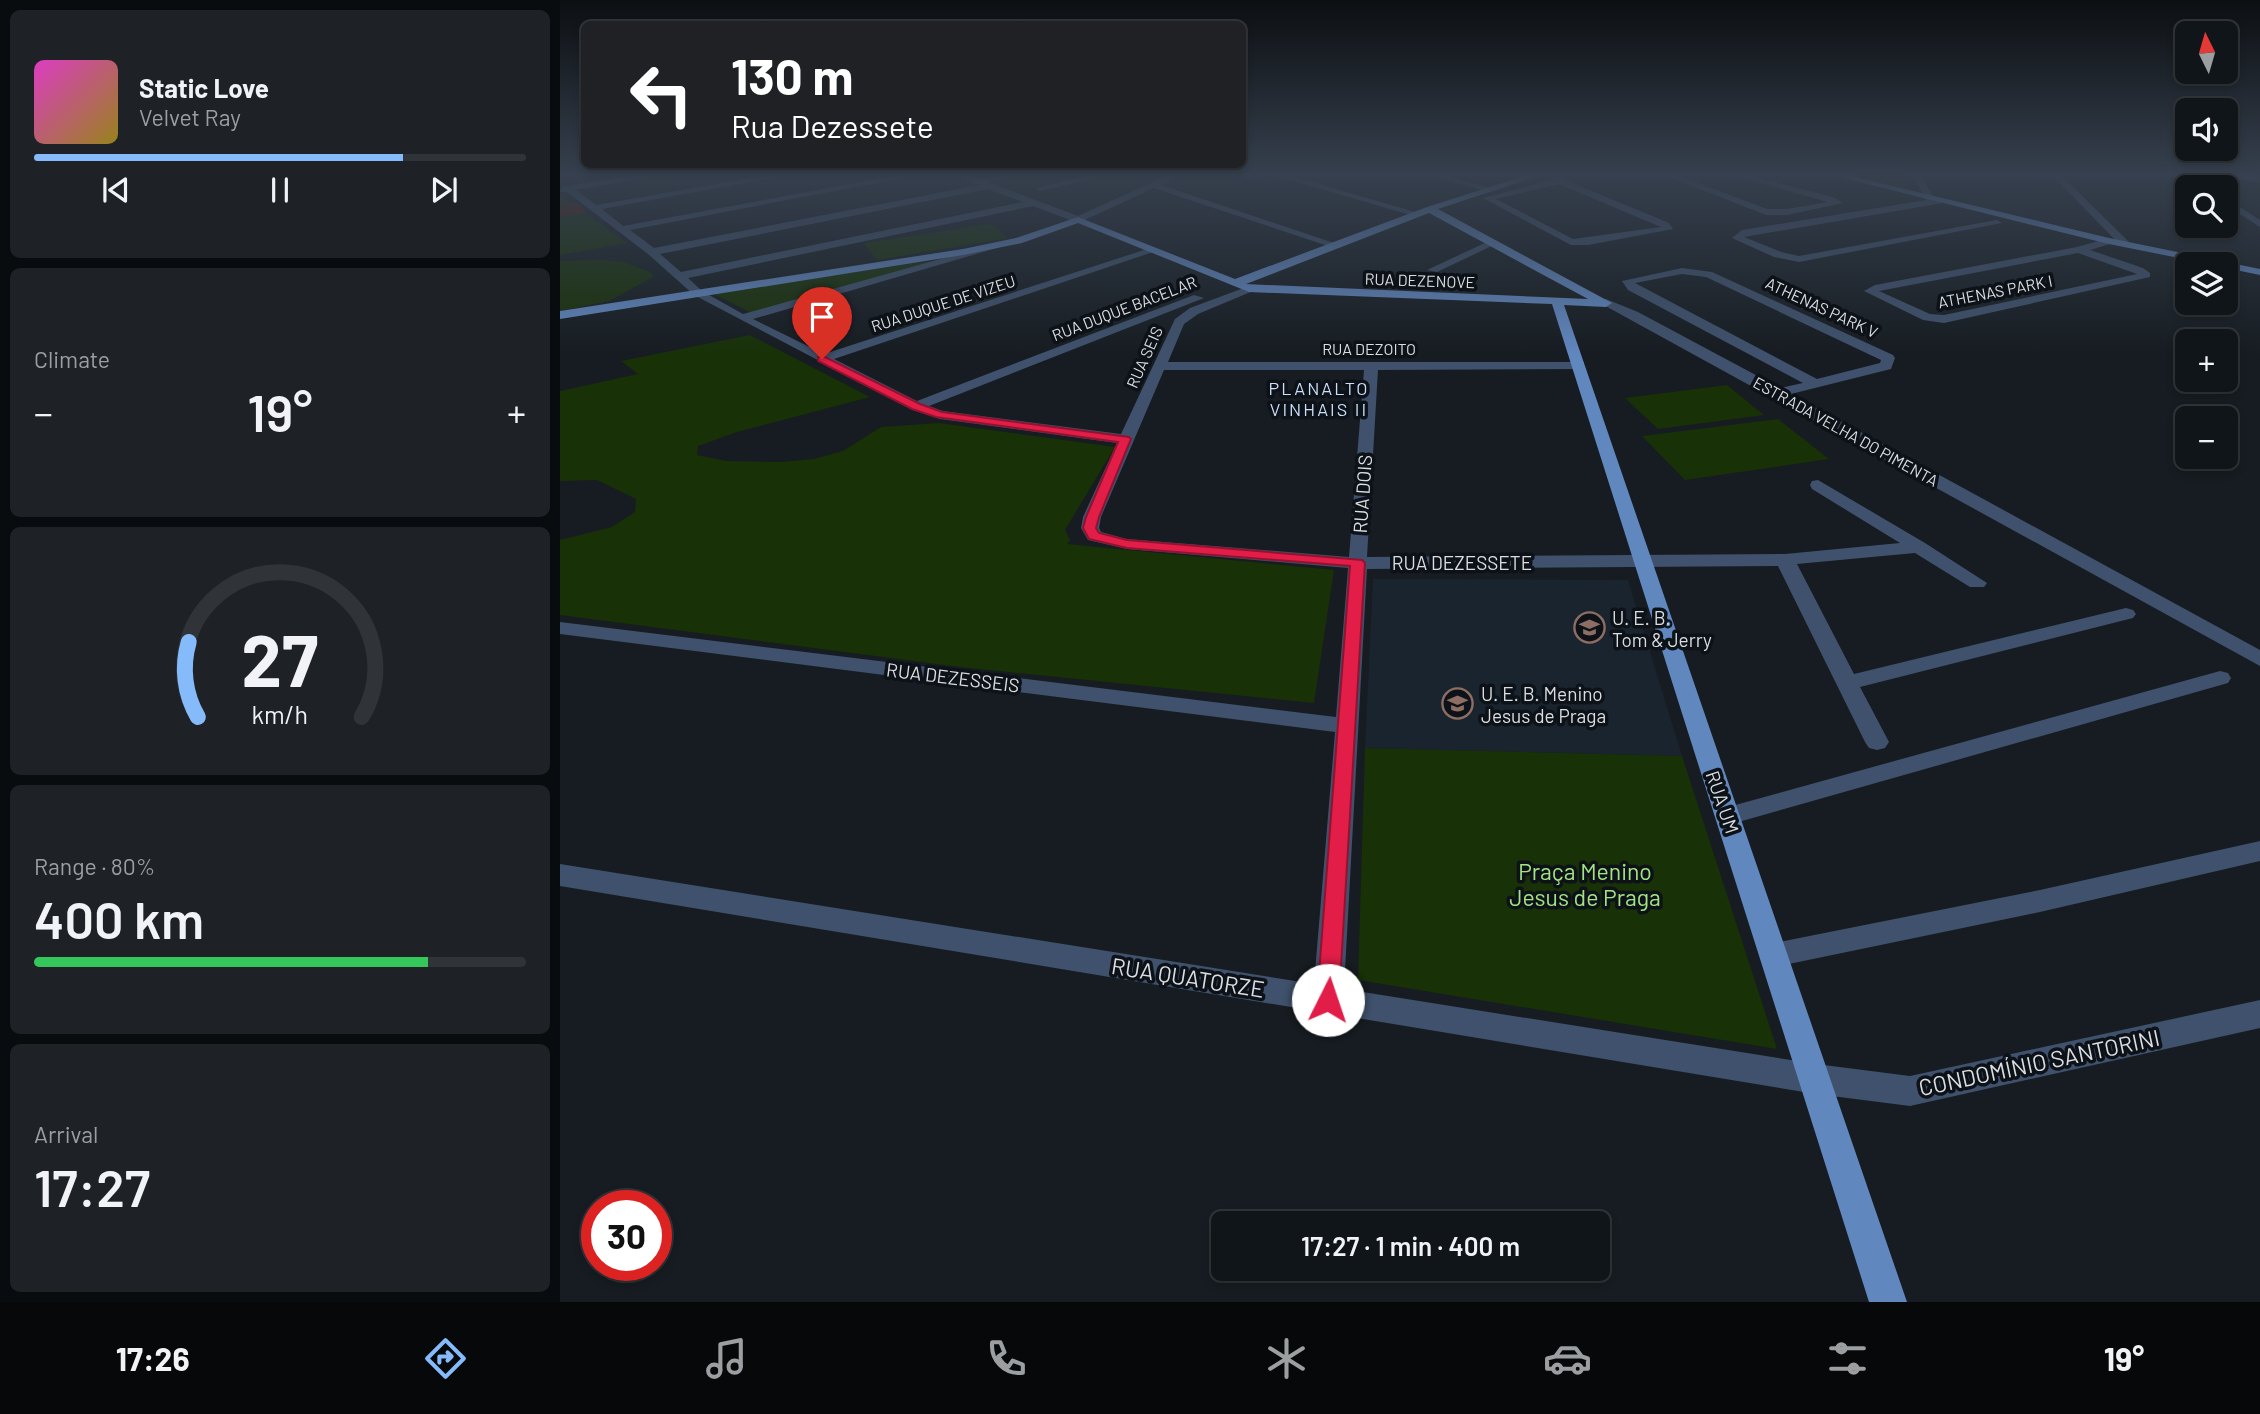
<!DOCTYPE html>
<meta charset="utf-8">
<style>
:root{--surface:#101519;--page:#1e2226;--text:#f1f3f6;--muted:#9c9fa2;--line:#303438;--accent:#85bbfb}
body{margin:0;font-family:Barlow,sans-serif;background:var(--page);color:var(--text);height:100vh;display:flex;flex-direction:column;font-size:26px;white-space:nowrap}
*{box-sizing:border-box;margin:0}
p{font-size:23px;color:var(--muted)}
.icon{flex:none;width:38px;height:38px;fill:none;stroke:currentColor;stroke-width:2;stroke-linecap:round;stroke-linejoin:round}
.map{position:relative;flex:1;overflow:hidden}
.details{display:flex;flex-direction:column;gap:10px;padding:10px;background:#090c0e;width:560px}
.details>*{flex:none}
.top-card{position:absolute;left:21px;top:21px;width:665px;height:147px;border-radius:10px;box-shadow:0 4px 10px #0003,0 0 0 2px var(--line);background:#202124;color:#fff;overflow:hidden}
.needle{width:46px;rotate:355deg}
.buttons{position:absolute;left:1615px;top:21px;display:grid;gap:14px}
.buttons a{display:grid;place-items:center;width:63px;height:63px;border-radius:10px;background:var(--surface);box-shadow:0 4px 10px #0003,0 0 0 2px var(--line);font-size:35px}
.speed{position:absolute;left:21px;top:1190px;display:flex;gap:14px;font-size:35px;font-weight:700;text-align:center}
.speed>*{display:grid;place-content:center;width:91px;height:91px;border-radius:50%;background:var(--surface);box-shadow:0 4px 10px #0003,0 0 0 2px var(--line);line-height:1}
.speed .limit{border:10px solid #d22;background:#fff;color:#111}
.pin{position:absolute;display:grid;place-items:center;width:60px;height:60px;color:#fff;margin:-72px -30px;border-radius:50% 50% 50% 0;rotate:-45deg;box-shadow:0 0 7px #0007}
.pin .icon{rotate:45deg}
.me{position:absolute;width:77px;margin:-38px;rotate:4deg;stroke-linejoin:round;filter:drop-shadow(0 0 5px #0008)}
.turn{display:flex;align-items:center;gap:24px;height:147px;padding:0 35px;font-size:32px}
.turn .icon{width:91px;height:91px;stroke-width:2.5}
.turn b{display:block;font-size:49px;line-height:60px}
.big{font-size:52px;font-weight:600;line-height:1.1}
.details .widget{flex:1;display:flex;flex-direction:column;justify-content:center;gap:10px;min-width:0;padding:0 24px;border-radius:10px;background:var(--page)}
.details .dial{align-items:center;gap:0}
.dial svg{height:182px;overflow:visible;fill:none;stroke:var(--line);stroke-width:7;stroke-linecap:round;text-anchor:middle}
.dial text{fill:var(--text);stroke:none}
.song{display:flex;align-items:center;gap:21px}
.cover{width:84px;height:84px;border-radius:10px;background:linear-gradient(135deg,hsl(310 70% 55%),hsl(50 70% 35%))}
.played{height:7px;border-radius:4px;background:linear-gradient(90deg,var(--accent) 75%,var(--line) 75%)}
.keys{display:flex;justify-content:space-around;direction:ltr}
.heat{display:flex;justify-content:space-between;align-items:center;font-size:38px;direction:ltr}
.charge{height:10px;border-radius:5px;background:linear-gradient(90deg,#34c759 80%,var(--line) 0)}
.trip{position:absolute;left:651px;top:1211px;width:399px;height:70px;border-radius:10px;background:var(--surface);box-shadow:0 4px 10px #0003,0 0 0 2px var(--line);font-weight:600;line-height:70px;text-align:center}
.dock{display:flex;height:112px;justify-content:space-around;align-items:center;background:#06080a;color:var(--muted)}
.dock .icon{width:49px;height:49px}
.dock .current{color:var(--accent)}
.dock b{font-size:32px;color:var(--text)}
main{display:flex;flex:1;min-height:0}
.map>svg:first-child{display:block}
.built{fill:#1a242e}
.green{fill:#183107}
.building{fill:#501800}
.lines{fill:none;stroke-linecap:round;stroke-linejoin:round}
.minor{fill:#3f516c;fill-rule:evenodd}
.major{fill:#6187bf;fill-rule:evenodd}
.route{fill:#e11d48;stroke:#92132f;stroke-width:2}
.labels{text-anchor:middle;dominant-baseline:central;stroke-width:7;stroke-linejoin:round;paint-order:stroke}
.far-street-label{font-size:16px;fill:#dadee2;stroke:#0d1218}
.far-neighbourhood-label{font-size:18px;letter-spacing:2px;fill:#cbdff8;stroke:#0d1218}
.street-label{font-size:19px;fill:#dadee2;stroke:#0d1218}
.poi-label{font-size:19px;fill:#dadee2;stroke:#0d1218;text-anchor:start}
.near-park-label{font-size:23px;fill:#a3e382;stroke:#0d1218}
.near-street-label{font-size:23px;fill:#dadee2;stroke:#0d1218}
</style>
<main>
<section class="details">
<div class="widget">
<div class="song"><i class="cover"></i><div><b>Static Love</b><p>Velvet Ray</p></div></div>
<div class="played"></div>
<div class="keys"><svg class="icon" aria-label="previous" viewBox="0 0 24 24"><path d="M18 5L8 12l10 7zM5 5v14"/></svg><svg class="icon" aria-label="pause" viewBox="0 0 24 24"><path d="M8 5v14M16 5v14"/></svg><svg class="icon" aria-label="next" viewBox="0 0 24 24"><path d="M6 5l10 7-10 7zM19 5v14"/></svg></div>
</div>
<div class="widget"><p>Climate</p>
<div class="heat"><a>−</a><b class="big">19°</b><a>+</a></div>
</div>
<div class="widget dial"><svg viewBox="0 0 100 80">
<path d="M14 69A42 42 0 1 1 86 69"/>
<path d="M14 69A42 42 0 0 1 10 36" stroke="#85bbfb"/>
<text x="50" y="56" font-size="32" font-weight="700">27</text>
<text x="50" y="72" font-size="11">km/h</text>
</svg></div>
<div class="widget"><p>Range · 80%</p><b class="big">400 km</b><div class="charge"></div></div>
<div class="widget"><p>Arrival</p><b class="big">17:27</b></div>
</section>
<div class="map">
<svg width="1700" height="1302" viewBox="0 0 1700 1302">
<rect width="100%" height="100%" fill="#161c21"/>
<path class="built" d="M 813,579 L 1068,580 L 1122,756 L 805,748 Z"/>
<path class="green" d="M 1284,173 L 1341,173 L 1352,190 Z
M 0,195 L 2,196 L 67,243 L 0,255 Z
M 431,224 L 448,238 L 317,260 L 304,243 Z
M 384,259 L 192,313 L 152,293 Z
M 42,260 L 64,262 L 92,273 L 93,277 L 49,301 L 0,311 L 0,261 Z
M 190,335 L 310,397 L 177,432 L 138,446 L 137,455 L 166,461 L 222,462 L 254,459 L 283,451 L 321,427 L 379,423 L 555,447 L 505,530 L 510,540 L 507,544 L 774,570 L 754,703 L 400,667 L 0,615 L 0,540 L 52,527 L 75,512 L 76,499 L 37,480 L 0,481 L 0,391 L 78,374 L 61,361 Z
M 1167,385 L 1204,415 L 1098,429 L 1065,398 Z
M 1218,419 L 1269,459 L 1125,480 L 1082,436 Z
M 805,748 L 1122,756 L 1217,1049 L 798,980 Z"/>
<path class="building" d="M 16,202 L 27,213 L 0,217 L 0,205 Z"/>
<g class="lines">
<path class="minor" d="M 88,173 L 109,173 L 16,190 L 36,205 L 220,173 L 240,173 L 42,209 L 63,226 L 350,173 L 369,173 L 70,230 L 94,248 L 419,185 L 391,173 C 401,173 410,178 419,178 C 434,179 450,173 465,173 L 427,182 L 518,216 L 613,173 L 624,173 L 601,185 L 780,245 L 771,247 L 594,188 L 518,223 L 473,206 L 128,278 L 142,291 L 183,314 L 445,241 L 454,243 L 193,319 L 264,354 L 590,248 L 599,250 L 274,359 L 357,401 L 634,295 L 644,298 L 369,406 L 383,411 L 561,434 L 615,319 L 630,308 L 689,286 L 695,289 L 693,291 L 638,314 L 624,324 L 608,362 L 1024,362 L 1024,368 L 1019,369 L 818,370 L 807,557 L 1225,554 L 1340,543 L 1252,489 L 1250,485 L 1252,481 L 1258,480 L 1365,543 L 1427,583 L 1424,587 L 1410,587 L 1355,553 L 1237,564 L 1294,674 L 1566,608 L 1573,610 L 1576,614 L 1573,618 L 1300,687 L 1329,742 L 1325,748 L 1317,750 L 1309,748 L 1305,742 L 1218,566 L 807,569 L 784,989 L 1256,1064 L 1350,1076 L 1700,1000 L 1700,1028 L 1350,1106 L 1256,1094 L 0,886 L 0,864 L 754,984 L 775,732 L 0,634 L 0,622 L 776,717 L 788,568 L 567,549 L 528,540 L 521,528 L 523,517 L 557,443 L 380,419 L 351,409 L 134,295 L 88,254 L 7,192 L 0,192 L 2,187 ZM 428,189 L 463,202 L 121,272 L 100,254 ZM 604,370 L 804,370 L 789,557 L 567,539 L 541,532 L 539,528 L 541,517 Z
M 540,173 L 557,173 L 480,191 L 476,188 Z
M 707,173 L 721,173 L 862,214 L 854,216 Z
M 862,173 L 877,173 L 933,189 L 928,192 Z
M 1099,173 L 1111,173 L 1207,209 L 1227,209 L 1268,202 L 1164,173 L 1179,173 L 1273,197 L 1283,203 L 1227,215 L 1206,215 Z
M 1351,173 L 1359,173 L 1375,199 L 1383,199 L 1383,203 L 1184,237 L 1221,252 L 1239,256 L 1437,220 L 1442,223 L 1239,262 L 1214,257 L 1172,238 L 1182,230 L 1366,200 Z
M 1490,173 L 1499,173 L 1569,242 L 1569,246 L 1561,246 Z
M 1621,173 L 1631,173 L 1650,187 L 1640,187 Z
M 1650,173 L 1700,176 L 1700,182 L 1654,176 Z
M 1000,178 L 1109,223 L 1113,229 L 1028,245 L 1011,245 L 923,198 ZM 999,184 L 1101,227 L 1013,239 L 936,199 Z
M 1666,198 L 1700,220 L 1700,227 L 1666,205 Z
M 1549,238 L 1554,241 L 1553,243 L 1530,250 L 1583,268 L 1590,273 L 1590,277 L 1384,323 L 1363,320 L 1304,291 L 1315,285 L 1517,247 ZM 1518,253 L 1577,274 L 1384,315 L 1370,314 L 1319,291 Z
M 929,241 L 938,243 L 877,272 L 867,270 Z
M 1122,268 L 1152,272 L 1333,355 L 1335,358 L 1331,369 L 1231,394 L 1700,650 L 1700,666 L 1040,303 L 1046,299 L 1078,312 L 1220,388 L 1243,383 L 1068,290 L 1062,281 ZM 1122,274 L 1146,277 L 1321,360 L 1320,363 L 1257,379 L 1075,283 Z
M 1660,671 L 1668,673 L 1671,678 L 1668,683 L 1168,825 L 1159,823 L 1155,816 L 1159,809 L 1168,807 Z
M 1700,841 L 1700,861 L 1480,912 L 1214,967 L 1204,964 L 1200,955 L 1204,946 L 1214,943 L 1480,890 Z"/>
<path class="major" d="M 974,173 L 987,173 L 878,209 L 1052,303 L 1046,307 L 1004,305 L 1347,1302 L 1309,1302 L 992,304 L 689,292 L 518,223 L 462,243 L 403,255 L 0,319 L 0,311 L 403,249 L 456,238 L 518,217 L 675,279 L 867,207 ZM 869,213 L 1028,299 L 686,284 Z
M 1263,173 L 1278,173 L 1549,238 L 1700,269 L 1700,275 L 1666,268 L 1666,264 L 1649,264 L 1549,244 Z"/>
</g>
<linearGradient id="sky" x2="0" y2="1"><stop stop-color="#0c0f12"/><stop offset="0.49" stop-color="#36404e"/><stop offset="1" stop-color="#36404e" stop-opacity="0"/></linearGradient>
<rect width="1700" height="355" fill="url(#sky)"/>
<path class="route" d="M 258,357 L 265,357 L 360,404 L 382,412 L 569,437 L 571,439 L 539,517 L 536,528 L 539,533 L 567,540 L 802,560 L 805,563 L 779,1000 L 776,1007 L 768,1010 L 760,1007 L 757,1000 L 790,566 L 567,548 L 529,539 L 523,528 L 526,517 L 558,442 L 376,417 L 352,409 L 258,361 Z"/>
<defs>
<symbol id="school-ring" viewBox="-11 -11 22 22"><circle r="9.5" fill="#0d1218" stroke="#8d6e63" stroke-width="1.5"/><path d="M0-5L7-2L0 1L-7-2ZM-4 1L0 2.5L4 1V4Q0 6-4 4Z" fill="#8d6e63"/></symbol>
</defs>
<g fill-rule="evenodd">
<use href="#school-ring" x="1012" y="610" width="35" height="35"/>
<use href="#school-ring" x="880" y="686" width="35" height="35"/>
</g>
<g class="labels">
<g class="far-street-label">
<text transform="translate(860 280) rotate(2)">RUA DEZENOVE</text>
<text transform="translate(1435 291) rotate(-11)">ATHENAS PARK I</text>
<text transform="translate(383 303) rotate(-18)">RUA DUQUE DE VIZEU</text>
<text transform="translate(1262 307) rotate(25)">ATHENAS PARK V</text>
<text transform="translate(564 308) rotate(-21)">RUA DUQUE BACELAR</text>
<text x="809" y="348">RUA DEZOITO</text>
<text transform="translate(584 357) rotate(-66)">RUA SEIS</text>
<text transform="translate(1286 431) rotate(29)">ESTRADA VELHA DO PIMENTA</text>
</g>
<g class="far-neighbourhood-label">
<text x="759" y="388">PLANALTO<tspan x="759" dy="21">VINHAIS II</tspan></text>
</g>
<g class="street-label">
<text transform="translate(802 494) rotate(-86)">RUA DOIS</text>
<text x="902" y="562">RUA DEZESSETE</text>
<text transform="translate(393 677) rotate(7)">RUA DEZESSEIS</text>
<text transform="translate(1163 802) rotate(71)">RUA UM</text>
</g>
<g class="poi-label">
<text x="1052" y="617">U. E. B.<tspan x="1052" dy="22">Tom &amp; Jerry</tspan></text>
<text x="921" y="693">U. E. B. Menino<tspan x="921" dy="22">Jesus de Praga</tspan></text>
</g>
<g class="near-park-label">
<text x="1025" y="871">Praça Menino<tspan x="1025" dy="26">Jesus de Praga</tspan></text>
</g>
<g class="near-street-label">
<text transform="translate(628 977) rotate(9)">RUA QUATORZE</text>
<text transform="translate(1479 1062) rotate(-12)">CONDOMÍNIO SANTORINI</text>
</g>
</g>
</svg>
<div class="buttons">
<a><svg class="needle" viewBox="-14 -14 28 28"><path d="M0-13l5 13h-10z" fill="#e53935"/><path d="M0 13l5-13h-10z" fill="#9c9fa2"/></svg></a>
<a><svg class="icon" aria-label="sound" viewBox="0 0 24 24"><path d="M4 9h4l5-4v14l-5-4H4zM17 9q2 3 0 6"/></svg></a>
<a><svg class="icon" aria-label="search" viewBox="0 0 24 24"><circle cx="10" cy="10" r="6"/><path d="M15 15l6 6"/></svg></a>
<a><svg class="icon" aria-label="layers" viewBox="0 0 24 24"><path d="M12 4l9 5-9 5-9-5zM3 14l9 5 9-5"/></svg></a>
<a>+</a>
<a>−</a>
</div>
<div class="speed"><div class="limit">30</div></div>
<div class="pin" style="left:262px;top:359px;background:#d93025"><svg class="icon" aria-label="arrive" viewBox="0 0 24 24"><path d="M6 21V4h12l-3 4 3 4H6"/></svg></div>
<svg class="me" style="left:768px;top:1000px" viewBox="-20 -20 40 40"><circle r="19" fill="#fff"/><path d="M0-13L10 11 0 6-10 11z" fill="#e11d48"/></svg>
<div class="trip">17:27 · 1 min · 400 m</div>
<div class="top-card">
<div class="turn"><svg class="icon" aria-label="left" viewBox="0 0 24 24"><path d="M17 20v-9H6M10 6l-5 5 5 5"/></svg><div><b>130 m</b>Rua Dezessete</div></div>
</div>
</div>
</main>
<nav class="dock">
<b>17:26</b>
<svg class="icon current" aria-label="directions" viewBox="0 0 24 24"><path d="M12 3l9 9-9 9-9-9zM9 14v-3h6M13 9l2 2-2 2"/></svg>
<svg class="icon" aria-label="music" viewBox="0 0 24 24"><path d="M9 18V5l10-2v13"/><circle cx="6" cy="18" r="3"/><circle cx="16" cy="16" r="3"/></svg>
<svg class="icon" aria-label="phone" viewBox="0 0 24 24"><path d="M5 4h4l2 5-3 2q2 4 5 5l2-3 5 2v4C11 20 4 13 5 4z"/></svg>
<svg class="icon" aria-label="climate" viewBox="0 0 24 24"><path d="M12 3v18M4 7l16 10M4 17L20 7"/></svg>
<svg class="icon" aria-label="car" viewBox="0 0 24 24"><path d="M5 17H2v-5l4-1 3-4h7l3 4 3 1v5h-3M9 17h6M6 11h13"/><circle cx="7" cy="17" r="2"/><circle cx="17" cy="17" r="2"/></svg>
<svg class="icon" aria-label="filters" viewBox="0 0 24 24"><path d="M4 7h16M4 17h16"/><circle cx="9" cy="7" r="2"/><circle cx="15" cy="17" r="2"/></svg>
<b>19°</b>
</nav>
